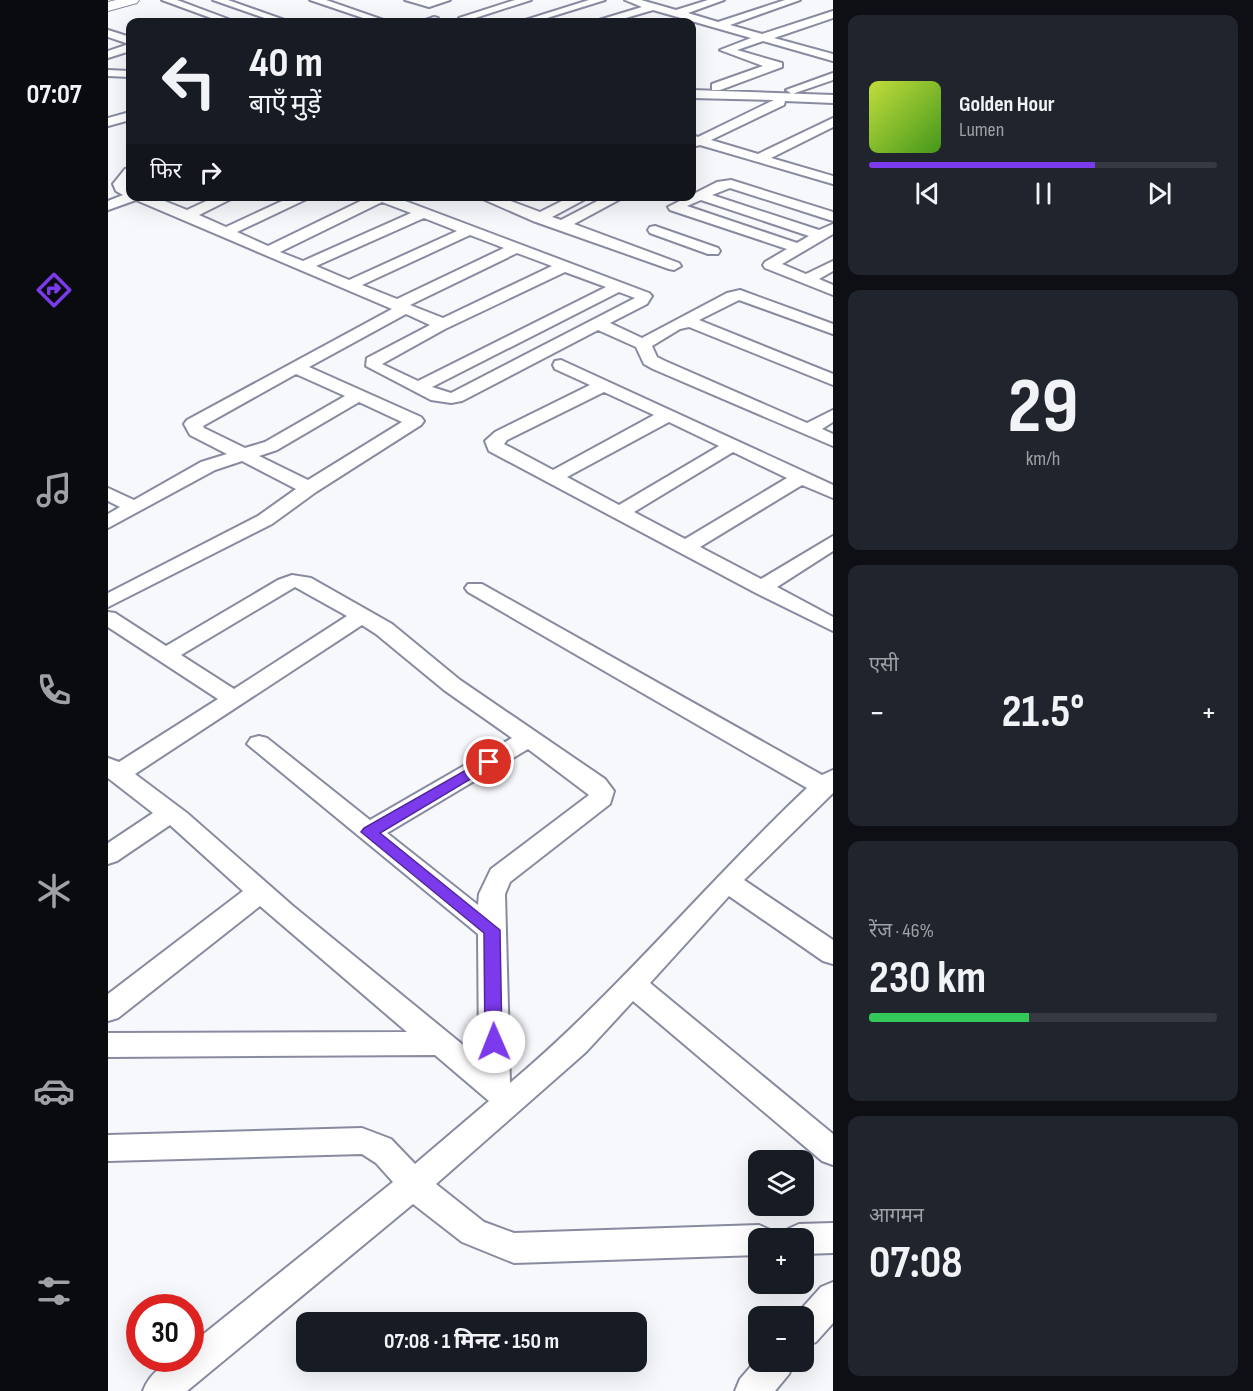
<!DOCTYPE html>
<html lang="hi">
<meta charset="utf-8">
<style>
:root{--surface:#171b24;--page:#20242c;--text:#f1f3f6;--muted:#9ea1a6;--line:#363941;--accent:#7c3aed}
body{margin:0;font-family:"Sofia Sans Condensed","Noto Sans Devanagari",sans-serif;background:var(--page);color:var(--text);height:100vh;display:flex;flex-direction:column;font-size:22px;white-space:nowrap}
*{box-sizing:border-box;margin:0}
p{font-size:20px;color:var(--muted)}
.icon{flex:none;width:33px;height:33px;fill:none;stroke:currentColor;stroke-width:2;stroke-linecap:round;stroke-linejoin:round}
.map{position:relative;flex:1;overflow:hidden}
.side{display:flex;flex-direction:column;gap:15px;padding:15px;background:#0d0f14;width:420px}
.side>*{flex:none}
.top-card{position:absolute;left:18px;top:18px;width:570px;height:183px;border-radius:12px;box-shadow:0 6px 24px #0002;background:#171b24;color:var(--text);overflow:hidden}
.fabs{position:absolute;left:640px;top:1150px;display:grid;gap:12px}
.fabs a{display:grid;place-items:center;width:66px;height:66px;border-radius:12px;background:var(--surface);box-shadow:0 6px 24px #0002;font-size:30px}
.speed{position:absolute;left:18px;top:1294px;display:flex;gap:12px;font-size:30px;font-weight:700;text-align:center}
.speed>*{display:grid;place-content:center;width:78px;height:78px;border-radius:50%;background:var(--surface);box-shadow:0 6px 24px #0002;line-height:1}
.speed .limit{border:9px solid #d22;background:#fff;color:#111}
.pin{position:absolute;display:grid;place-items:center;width:51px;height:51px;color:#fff;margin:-26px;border:3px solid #fff;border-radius:50%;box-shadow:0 2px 6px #0007}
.me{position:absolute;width:66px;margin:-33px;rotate:359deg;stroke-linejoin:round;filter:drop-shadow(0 0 4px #0008)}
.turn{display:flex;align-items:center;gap:21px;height:126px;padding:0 24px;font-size:27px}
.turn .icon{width:78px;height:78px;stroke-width:2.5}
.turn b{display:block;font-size:42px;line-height:51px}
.then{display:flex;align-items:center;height:57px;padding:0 24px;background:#0003;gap:12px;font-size:22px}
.big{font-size:45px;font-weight:700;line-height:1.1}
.side .card{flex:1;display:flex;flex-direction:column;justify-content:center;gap:9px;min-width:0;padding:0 21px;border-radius:12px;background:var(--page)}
.side .dial{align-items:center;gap:0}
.dial b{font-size:78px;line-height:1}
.song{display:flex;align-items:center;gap:18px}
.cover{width:72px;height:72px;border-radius:9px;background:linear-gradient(135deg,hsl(70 70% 55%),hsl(100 70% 35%))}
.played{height:6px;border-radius:3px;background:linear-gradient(90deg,var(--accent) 65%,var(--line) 65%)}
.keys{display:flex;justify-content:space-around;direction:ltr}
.heat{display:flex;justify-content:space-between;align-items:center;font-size:33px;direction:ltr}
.charge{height:9px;border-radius:4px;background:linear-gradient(90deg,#34c759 46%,var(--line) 0)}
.trip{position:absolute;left:188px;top:1312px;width:351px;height:60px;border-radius:12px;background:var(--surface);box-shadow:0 6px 24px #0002;font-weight:700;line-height:60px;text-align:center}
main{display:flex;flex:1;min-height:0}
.dock{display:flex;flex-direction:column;width:108px;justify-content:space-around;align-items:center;background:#090b0e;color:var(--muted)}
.dock .icon{width:42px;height:42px}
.dock .on{color:var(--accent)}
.dock b{font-size:27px;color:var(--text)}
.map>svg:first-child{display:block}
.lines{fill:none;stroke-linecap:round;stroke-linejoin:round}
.street-casing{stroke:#888ba0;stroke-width:4}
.secondary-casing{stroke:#888ba0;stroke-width:2}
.street{fill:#fff;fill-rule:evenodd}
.secondary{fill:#fff;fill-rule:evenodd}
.route{fill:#7c3aed;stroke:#51269a;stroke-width:1.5}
</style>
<main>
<nav class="dock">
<b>07:07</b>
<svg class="icon on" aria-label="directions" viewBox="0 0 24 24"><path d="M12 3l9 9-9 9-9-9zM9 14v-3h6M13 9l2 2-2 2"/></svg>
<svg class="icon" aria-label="music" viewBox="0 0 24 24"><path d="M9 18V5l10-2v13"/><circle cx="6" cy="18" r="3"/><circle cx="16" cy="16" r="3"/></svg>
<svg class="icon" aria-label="phone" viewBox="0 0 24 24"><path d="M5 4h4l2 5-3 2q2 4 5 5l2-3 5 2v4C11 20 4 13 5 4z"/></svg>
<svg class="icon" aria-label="climate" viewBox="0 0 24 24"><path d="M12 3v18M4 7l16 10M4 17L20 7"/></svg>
<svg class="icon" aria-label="car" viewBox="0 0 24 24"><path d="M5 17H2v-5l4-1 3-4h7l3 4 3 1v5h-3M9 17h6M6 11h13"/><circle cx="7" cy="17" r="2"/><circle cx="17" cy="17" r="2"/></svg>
<svg class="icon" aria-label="filters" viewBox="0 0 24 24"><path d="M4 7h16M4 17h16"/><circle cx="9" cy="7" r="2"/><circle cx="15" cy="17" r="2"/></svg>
</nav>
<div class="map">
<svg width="725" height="1391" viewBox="0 0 725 1391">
<rect width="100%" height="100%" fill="#f7f8fc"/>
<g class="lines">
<defs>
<path id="street" d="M 54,0 L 69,0 L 128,22 L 114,22 Z
M 105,0 L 120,0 L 182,22 L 168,22 Z
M 202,0 L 218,0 L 281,22 L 267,22 Z
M 297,0 L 342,0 L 321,7 Z
M 407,0 L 423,0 L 364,19 L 366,22 L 355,22 L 351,18 Z
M 481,0 L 497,0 L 426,22 L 411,22 Z
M 517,0 L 533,0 L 568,10 L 600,0 L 616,0 L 580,13 L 610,22 L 677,0 L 692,0 L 622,25 L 654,34 L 725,11 L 725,18 L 666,38 L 725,54 L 725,61 L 655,41 L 629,50 L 674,63 L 674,67 L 612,90 L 604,90 L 604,84 L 655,66 L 612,50 L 643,38 L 545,10 L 504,22 L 490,22 L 491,20 L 534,7 Z
M 326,17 L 330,18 L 330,22 L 312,22 Z
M 0,30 L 22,37 L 22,51 L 0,58 L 0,51 L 21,44 L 0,37 Z
M 0,70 L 22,71 L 22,77 L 0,76 Z
M 725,73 L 725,80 L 684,94 L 678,90 Z
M 584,90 L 725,95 L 725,103 L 677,101 L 676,105 L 603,140 L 650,154 L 725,118 L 725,127 L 663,158 L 725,176 L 725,184 L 592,145 L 584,147 L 584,135 L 590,137 L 666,100 L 584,98 Z
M 22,112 L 22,120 L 0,126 L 0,118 Z
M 22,168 L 22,180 L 19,184 L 22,188 L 22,196 L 44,196 L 79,210 L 109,196 L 129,196 L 91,215 L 118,227 L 185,196 L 205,196 L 129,232 L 160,246 L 263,196 L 284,196 L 541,293 L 544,296 L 539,304 L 502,323 L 534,338 L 619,293 L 632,290 L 725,324 L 725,334 L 631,300 L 591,320 L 725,374 L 725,385 L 581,327 L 572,329 L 544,346 L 549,357 L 557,361 L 699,423 L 725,410 L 725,422 L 714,429 L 725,434 L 725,446 L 545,369 L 536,364 L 528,347 L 490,330 L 354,401 L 343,403 L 323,400 L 258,366 L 259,358 L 322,325 L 298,314 L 201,367 L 313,417 L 316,421 L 313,425 L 208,492 L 164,524 L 0,607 L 0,593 L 150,516 L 188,489 L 134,461 L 107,470 L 0,528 L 0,514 L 12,507 L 0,501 L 0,488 L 26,500 L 93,462 L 119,454 L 82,435 L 76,424 L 79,420 L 284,309 L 28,200 L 0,210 L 0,201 L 15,195 L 8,191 L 5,184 L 17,169 ZM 274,202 L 303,213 L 195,261 L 172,252 ZM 316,218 L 349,231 L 241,280 L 208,266 ZM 362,235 L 396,248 L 289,299 L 254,285 ZM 409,253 L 444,266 L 335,318 L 302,305 ZM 457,272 L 498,287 L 310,381 L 274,364 L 337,329 ZM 511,292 L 527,298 L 343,393 L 324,387 ZM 188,374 L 237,396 L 157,442 L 137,448 L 96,428 L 95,426 ZM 251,402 L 294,422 L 200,480 L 151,456 L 169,450 Z
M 623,180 L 725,212 L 725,221 L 622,188 L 604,195 L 711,230 L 725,224 L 725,234 L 674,264 L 698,274 L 725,261 L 725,271 L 711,279 L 725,285 L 725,295 L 657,268 L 655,265 L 657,262 L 679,249 L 562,210 L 560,207 L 609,182 ZM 593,200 L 701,236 L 689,243 L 579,206 Z
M 368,196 L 389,196 L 432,212 L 464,196 L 483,196 L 444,217 L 453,220 L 499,196 L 518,196 L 466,224 L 571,263 L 573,266 L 566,270 L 561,269 L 425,221 Z
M 547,226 L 610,248 L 612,251 L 610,254 L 600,254 L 542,233 L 540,230 L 542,227 Z
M 453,360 L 725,485 L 725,498 L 694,485 L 592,547 L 653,579 L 725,536 L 725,551 L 669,587 L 725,617 L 725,631 L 646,592 L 381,451 L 377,441 L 387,432 L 482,385 L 447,369 L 445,365 L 447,361 ZM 496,392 L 546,415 L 445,470 L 396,444 L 399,440 ZM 561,422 L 611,446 L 511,505 L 459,477 ZM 625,452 L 679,478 L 577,539 L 526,512 Z
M 184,575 L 203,578 L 284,624 L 352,680 L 497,779 L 506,791 L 502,804 L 402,882 L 397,894 L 402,1083 C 509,993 597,884 699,788 L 360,592 L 357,588 L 360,584 L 374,584 L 714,775 L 725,770 L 725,793 L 636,880 L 725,940 L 725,964 L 715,961 L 621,896 L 542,983 L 725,1134 L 725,1165 L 714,1161 L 525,1001 L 478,1052 L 328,1184 L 376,1222 L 406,1233 L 651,1225 L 662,1230 L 667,1239 L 651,1239 L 651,1255 L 406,1263 L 354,1242 L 305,1204 L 79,1391 L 35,1391 C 43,1370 61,1359 82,1359 L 82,1345 L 285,1182 L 268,1163 L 254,1154 L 0,1161 L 0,1135 L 254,1128 L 283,1139 L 307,1164 L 381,1101 L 327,1055 L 0,1057 L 0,1033 L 299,1032 L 152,906 L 10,1018 L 0,1021 L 0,994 L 135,891 L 62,825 L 9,861 L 0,864 L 0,843 L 45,813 L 0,778 L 0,758 L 11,762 L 110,699 L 0,627 L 0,612 L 7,613 L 58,646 L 170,580 ZM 187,587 L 239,616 L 126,689 L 73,655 ZM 254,625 L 268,634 L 336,690 L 404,738 L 262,820 L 159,738 L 151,736 L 143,738 L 139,744 L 370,934 L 371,1058 L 185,906 L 79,813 L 27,774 ZM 420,749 L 481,795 L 383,869 L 371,894 L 370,905 L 279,833 Z
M 725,1223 L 725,1253 L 696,1254 L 696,1239 L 675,1239 L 680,1229 L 691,1224 Z
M 725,1282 L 725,1323 L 708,1342 L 696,1347 L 696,1317 L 686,1317 L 713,1287 Z
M 651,1357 L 651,1362 L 686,1362 L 681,1374 L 667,1391 L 627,1391 L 632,1379 Z"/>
<path id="secondary" d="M 8,0 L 31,0 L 29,3 L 0,11 L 0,2 Z"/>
</defs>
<use href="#street" class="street-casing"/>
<use href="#secondary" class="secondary-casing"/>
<use href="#street" class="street"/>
<use href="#secondary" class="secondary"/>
</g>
<path class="route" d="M 381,757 L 386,758 L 388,762 L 386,765 L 272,833 L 392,930 L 394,1042 L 392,1047 L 379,1047 L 377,1042 L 376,933 L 253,832 L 256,828 Z"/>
</svg>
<div class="fabs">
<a><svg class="icon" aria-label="layers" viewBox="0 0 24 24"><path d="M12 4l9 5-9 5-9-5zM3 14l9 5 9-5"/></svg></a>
<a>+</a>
<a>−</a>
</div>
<div class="speed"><div class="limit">30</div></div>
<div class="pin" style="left:381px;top:762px;background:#d93025"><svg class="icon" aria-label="arrive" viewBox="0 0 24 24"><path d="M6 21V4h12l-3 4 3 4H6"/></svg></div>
<svg class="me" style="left:386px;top:1042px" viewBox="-20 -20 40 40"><circle r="19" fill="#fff"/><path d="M0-13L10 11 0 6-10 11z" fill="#7c3aed"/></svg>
<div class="trip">07:08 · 1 मिनट · 150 m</div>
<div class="top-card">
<div class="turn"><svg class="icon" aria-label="left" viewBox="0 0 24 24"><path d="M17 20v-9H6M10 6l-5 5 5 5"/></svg><div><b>40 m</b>बाएँ मुड़ें</div></div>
<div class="then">फिर<svg class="icon" aria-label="right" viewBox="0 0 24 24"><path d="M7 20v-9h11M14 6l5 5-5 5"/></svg></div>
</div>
</div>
<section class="side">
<div class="card">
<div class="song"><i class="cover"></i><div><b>Golden Hour</b><p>Lumen</p></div></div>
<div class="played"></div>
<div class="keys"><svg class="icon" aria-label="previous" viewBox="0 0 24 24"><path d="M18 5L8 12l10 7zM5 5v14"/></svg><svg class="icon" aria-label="pause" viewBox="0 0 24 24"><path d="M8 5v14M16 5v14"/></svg><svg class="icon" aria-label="next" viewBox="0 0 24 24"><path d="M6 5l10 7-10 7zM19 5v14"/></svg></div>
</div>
<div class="card dial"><b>29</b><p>km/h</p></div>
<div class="card"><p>एसी</p>
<div class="heat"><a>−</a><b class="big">21.5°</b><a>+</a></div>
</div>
<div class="card"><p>रेंज · 46%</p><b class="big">230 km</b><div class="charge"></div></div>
<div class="card"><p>आगमन</p><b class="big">07:08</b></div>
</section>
</main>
